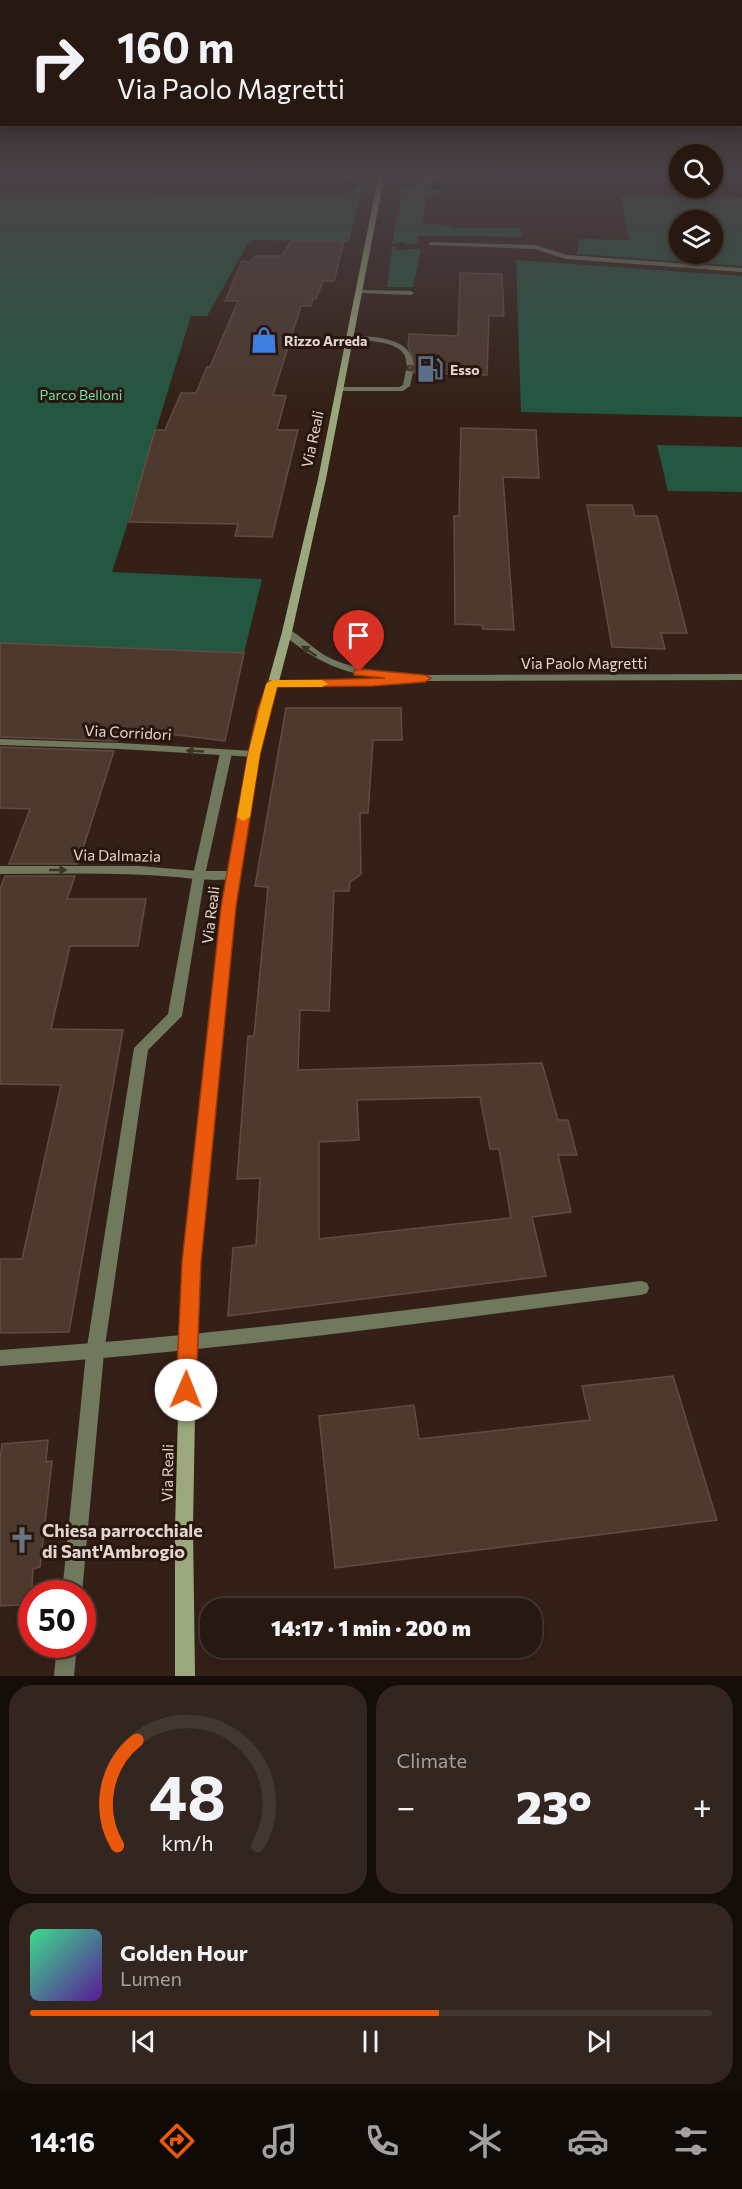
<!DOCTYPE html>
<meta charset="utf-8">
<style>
:root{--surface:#271811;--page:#33251f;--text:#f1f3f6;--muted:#a4a09f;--line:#433731;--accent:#ea580c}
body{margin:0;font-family:Commissioner,sans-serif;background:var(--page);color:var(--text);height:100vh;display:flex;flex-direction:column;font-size:22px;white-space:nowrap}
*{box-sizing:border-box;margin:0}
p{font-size:20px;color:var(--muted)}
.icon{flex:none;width:33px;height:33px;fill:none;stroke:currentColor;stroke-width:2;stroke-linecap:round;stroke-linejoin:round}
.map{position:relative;height:1676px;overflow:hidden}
.sheet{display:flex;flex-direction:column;gap:9px;padding:9px;background:#150d09;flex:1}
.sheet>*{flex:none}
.banner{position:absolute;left:0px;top:0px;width:742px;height:126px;box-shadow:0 3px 9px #0003,0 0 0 2px var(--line);background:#271811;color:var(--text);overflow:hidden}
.controls{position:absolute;left:669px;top:144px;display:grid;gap:12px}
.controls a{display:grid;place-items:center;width:54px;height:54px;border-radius:50%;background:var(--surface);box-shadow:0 3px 9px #0003,0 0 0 2px var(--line);font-size:30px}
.speed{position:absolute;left:18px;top:1580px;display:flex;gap:12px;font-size:30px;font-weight:700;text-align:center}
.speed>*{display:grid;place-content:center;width:78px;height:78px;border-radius:50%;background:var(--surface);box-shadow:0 3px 9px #0003,0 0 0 2px var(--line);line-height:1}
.speed .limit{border:9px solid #d22;background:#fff;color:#111}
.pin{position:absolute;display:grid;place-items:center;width:51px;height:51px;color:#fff;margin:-62px -26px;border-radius:50% 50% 50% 0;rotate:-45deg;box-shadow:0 0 6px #0007}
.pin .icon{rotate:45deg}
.me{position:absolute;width:66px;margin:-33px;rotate:1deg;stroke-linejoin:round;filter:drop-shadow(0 0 4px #0008)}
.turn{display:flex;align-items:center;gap:21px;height:126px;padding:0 18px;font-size:27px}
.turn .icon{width:78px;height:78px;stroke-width:2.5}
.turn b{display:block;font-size:42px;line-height:51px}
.big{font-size:45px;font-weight:800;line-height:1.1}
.sheet .tile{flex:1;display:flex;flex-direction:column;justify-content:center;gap:9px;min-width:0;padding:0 21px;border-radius:24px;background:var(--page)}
.sheet .dial{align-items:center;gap:0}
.dial svg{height:156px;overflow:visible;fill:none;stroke:var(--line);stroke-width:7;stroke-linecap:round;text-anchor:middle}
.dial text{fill:var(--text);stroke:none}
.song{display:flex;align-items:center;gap:18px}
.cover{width:72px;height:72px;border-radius:9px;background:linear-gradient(135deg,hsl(150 70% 55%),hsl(270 70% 35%))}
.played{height:6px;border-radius:3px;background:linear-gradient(90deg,var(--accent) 60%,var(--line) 60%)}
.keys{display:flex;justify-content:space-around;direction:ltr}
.heat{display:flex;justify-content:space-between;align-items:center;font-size:33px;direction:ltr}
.sheet .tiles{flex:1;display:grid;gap:9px;grid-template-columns:1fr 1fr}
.tile:last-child{grid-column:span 2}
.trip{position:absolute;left:200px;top:1598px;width:342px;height:60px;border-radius:24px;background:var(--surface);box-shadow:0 3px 9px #0003,0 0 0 2px var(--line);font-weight:800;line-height:60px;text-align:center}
.menu{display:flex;height:96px;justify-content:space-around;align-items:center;background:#100a07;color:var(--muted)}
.menu .icon{width:42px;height:42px}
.menu .selected{color:var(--accent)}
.menu b{font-size:27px;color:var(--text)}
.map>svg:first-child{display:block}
.green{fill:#245741;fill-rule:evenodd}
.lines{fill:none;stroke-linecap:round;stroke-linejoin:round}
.stream{stroke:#000834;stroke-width:5}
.canal{fill:#000834;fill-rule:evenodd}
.building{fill:#4e392f;stroke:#624c42;stroke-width:1.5;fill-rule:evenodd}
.service{fill:#70785d;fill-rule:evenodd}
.pedestrian{fill:#70785d;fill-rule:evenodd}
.minor{fill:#70785d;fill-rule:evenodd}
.secondary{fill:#9ba77c;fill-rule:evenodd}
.oneway{fill:#3e3426}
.route{fill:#ea580c;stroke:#983908;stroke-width:1.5}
.slow{fill:#f59e0b}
.labels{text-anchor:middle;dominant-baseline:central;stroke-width:6;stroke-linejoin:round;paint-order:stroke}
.far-poi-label{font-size:14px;font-weight:bold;fill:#e2d5cf;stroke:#29170e;text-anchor:start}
.far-park-label{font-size:14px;fill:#74deaf;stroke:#29170e}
.street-label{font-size:15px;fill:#e2d5cf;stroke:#29170e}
.near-poi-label{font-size:18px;font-weight:bold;fill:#e2d5cf;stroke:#29170e;text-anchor:start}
</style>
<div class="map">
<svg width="742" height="1676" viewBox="0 0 742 1676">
<rect width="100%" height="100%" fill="#342017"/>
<path class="green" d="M 348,173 L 365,173 L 349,242 L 250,240 L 207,316 L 191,316 C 164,401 140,487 112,572 L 262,579 L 244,653 L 0,643 L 0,193 L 346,194 Z
M 404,173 L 438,173 L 440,195 L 426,196 L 423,224 L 449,225 L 451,228 L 520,228 L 523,237 L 422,236 L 417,237 L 417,244 L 406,244 L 401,242 L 392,244 L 403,185 L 412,185 L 413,175 Z
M 620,196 L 742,198 L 742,266 L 577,254 L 579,239 L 630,240 ZM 680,220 L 712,220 L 712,254 L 680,254 Z
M 392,247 L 397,247 L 396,249 C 402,251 413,248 421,249 L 413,287 L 387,287 Z
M 516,260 L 742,276 L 742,417 L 521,412 Z
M 657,445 L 742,447 L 742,492 L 668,491 Z"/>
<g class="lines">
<path class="stream" d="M 409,177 L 413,177"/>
<path class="canal" d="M 401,173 L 417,173 L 417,185 L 414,189 L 402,189 L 399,185 Z
M 0,179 L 348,180 L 354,181 L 357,185 L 354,189 L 348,190 L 0,189 Z
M 439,181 L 680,181 L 680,188 L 688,188 L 680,191 L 433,190 L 430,186 L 433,182 Z
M 712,181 L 742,181 L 742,191 L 706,190 L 704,188 L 712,188 Z"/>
</g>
<path class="building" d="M 291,241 L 344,241 L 334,281 L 323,281 L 316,299 L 313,299 L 311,306 L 301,306 L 273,395 L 286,396 L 277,430 L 298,430 L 272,537 L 235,536 L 238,524 L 129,522 L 155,430 L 165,430 L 181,393 L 196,393 L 207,367 L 210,367 L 238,301 L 225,301 L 242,261 L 251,262 L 255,256 L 282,256 Z
M 460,273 L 502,274 L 504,316 L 489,316 L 487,375 L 415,373 L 408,368 L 416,363 L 408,347 L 409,334 L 458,336 Z
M 461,428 L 536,430 L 539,478 L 503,477 L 514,630 L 483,629 L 482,625 L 455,624 L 454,516 L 459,516 Z
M 587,505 L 632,505 L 635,516 L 657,516 L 687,633 L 661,633 L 665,649 L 612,647 Z
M 0,643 L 244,653 L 225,741 L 121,728 L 117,741 L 0,737 Z
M 286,708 L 401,708 L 402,740 L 373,740 L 368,813 L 360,813 L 361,874 L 350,882 L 349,891 L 334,891 L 329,1011 L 300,1010 L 298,1070 L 542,1063 L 558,1120 L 568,1120 L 577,1155 L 558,1155 L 571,1212 L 532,1217 L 546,1276 L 228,1316 L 233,1248 L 256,1245 L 260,1178 L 237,1179 L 248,1036 L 254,1036 L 268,887 L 255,886 ZM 480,1097 L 490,1149 L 499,1149 L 511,1218 L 319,1239 L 319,1142 L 359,1140 L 357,1100 Z
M 0,747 L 114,751 L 78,864 L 9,864 L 30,809 L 0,808 Z
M 5,876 L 75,876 L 67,899 L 146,899 L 138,946 L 70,946 L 51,1029 L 123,1030 L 69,1332 L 0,1333 L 0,1259 L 22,1259 L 61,1085 L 0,1084 L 0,889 Z
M 673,1376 L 717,1520 L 335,1568 L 319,1416 L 414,1405 L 419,1439 L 590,1420 L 582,1386 Z
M 48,1440 L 46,1462 L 52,1461 L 40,1567 L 33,1569 L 31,1604 L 0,1606 L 0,1459 L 2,1444 Z"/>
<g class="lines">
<path class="service" d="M 361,290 L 411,291 L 414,293 L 411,295 L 359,293 L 358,292 Z
M 351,336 C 373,336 410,337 414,364 L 407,366 C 406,362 406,359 405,356 C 398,340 363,341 349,339 L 348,338 Z
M 406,370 L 413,372 L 410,386 L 403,391 L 341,391 L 337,389 L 341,387 L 399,387 L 403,385 Z
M 641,1281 L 647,1283 L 649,1288 L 647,1293 L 641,1295 C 428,1322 215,1352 0,1366 L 0,1350 C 215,1336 428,1307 641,1281 Z"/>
<path class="pedestrian" d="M 226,750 L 232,753 L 205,875 L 182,1016 L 148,1050 L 104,1353 L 82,1593 L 62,1593 L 86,1353 L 134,1048 L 168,1014 L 193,875 L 220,753 Z
M 57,1644 L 77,1644 L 74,1676 L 54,1676 Z"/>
<path class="minor" d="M 430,242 L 535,245 L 567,255 L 742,268 L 742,272 L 566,259 L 535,249 L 428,245 Z
M 287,629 C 300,634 313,649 326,656 C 348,668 371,669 395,674 L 395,678 L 425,675 L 742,674 L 742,680 L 425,681 L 373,686 L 268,686 L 267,684 L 268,682 L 272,681 L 386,679 C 346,674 314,662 283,634 L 283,630 Z
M 0,739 L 120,743 L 254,751 L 260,754 L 254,757 L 120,749 L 0,745 Z
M 0,866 L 139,866 L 199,871 L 233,871 L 239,875 C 231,884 189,878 176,877 C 118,872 59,874 0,874 Z"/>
<path class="secondary" d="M 379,173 L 385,173 L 326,479 L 292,632 L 260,754 L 235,907 L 197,1302 L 193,1528 L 195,1676 L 175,1676 L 175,1528 L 181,1302 L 223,907 L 248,754 L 282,632 L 318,479 Z"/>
</g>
<defs><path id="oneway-solid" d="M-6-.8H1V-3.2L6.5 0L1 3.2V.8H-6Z" transform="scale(1.5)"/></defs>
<g class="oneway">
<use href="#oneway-solid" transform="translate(309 651) rotate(-146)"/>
<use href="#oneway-solid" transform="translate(195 751) rotate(-177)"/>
<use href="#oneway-solid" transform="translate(58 870)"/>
</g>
<linearGradient id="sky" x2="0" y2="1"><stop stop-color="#1d120d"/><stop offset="0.43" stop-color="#4a4247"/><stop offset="1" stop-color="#4a4247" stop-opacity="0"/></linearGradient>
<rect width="742" height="407" fill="url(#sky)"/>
<path class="route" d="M 359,669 L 425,675 L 431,678 L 425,682 L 373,686 L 277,687 L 260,754 L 236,907 L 201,1262 L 196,1390 L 193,1397 L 186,1399 L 179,1397 L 176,1390 L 182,1262 L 221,907 L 248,754 L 258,709 L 268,681 L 385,678 L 354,675 L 354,670 Z"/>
<path class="slow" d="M 272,680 L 322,680 L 328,684 L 322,687 L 277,687 L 260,754 L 250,817 L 243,821 L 237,817 L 248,754 L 266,684 Z"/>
<defs>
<symbol id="shop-bare" viewBox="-9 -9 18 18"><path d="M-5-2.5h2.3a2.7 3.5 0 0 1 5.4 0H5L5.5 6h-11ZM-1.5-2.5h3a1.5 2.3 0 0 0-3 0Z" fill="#3f7fe0" stroke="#29170e" stroke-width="2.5" paint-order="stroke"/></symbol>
<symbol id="fuel-bare" viewBox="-9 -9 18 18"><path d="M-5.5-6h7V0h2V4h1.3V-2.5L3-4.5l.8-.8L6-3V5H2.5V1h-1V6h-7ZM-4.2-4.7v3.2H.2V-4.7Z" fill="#5c6f8a" stroke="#29170e" stroke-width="2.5" paint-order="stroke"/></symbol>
<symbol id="church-bare" viewBox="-9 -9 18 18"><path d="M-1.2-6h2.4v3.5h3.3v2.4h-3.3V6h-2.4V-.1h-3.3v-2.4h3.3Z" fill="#6b7280" stroke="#29170e" stroke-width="2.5" paint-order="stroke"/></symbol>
</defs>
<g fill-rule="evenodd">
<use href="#shop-bare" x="245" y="321" width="38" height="38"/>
<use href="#fuel-bare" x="411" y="350" width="38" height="38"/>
<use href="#church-bare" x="3" y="1521" width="38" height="38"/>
</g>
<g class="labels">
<g class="far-poi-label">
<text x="284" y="340">Rizzo Arreda</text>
<text x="450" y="369">Esso</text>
</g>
<g class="far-park-label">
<text x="81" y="394">Parco Belloni</text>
</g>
<g class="street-label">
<text transform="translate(312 439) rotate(-78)">Via Reali</text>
<text x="584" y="663">Via Paolo Magretti</text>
<text transform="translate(128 732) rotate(3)">Via Corridori</text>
<text transform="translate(117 855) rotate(1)">Via Dalmazia</text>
<text transform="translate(210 915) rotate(-83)">Via Reali</text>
<text transform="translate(167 1473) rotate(-89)">Via Reali</text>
</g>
<g class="near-poi-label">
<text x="42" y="1530">Chiesa parrocchiale<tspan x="42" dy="21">di Sant'Ambrogio</tspan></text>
</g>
</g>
</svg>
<div class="controls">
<a><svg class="icon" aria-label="search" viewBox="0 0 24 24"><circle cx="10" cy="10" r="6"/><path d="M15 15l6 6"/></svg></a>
<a><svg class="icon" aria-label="layers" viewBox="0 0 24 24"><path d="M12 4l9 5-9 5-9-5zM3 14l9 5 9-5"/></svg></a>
</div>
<div class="speed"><div class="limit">50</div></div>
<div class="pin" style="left:359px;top:672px;background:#d93025"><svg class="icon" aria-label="arrive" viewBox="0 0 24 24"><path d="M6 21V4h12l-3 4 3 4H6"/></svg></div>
<svg class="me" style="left:186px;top:1390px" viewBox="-20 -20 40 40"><circle r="19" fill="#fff"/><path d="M0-13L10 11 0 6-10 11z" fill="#ea580c"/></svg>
<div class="trip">14:17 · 1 min · 200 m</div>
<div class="banner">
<div class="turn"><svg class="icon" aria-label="right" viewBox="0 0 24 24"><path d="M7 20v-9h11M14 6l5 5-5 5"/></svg><div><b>160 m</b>Via Paolo Magretti</div></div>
</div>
</div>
<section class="sheet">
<div class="tiles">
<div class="tile dial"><svg viewBox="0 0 100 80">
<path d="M14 69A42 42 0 1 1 86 69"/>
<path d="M14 69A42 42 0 0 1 24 15" stroke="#ea580c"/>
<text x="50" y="56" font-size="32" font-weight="700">48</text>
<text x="50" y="72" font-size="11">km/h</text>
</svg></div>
<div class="tile"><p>Climate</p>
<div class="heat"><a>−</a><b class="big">23°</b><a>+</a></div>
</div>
<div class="tile">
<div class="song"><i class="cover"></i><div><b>Golden Hour</b><p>Lumen</p></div></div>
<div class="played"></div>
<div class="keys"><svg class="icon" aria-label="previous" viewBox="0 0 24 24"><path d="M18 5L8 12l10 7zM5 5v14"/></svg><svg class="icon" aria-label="pause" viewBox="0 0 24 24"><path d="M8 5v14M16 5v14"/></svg><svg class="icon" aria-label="next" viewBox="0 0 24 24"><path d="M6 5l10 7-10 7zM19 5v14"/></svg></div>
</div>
</div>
</section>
<nav class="menu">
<b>14:16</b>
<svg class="icon selected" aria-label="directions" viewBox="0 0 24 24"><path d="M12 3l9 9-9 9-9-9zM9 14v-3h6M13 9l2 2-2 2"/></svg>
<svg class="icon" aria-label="music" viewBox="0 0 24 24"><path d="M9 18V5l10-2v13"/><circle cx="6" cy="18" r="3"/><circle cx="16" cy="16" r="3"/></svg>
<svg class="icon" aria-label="phone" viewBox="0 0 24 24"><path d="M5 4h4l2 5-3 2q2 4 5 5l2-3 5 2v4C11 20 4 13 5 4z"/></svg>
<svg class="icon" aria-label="climate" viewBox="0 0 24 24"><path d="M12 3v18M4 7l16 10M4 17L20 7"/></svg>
<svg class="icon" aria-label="car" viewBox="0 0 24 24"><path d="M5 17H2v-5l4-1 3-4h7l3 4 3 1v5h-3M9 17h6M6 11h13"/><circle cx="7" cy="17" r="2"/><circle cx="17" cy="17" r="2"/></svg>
<svg class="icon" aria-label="filters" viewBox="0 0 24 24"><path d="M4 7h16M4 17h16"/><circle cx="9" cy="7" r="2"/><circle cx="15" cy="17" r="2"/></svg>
</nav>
